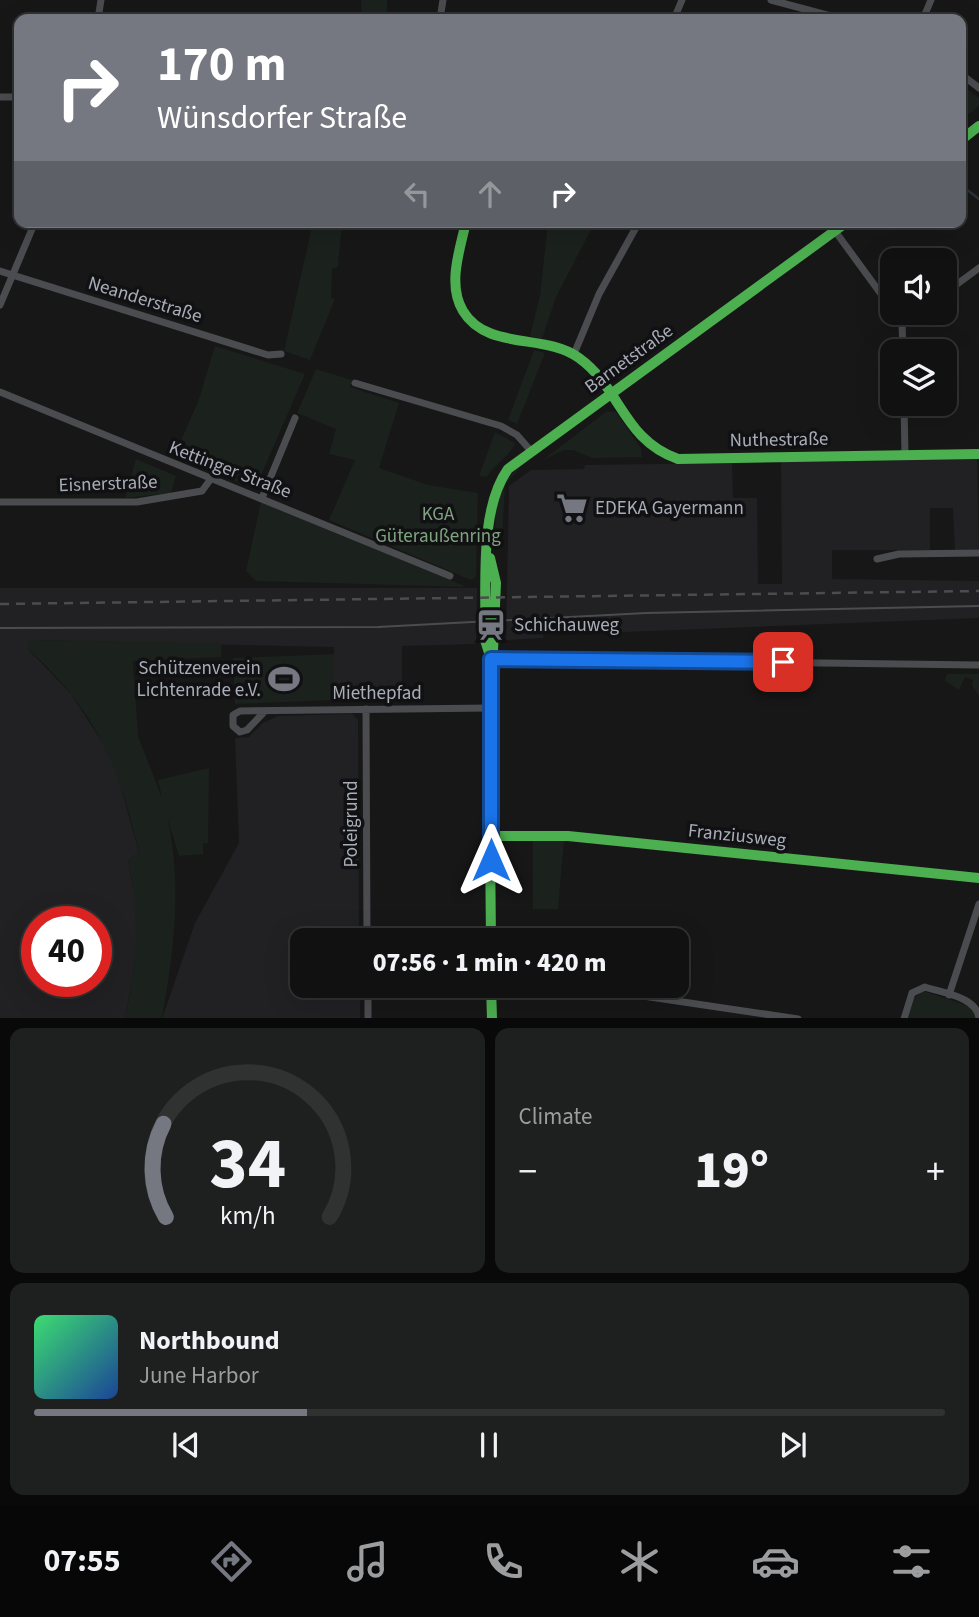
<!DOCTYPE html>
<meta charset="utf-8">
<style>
:root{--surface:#111;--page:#1e1f1f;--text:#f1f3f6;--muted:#9c9d9f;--line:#303131;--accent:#757880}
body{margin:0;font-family:"Source Sans 3",sans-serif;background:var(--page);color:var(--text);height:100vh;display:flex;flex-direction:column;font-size:26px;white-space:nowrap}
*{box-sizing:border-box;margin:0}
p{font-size:23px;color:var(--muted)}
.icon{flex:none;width:38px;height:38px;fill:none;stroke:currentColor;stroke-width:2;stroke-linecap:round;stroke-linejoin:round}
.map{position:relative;height:1018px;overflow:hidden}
.details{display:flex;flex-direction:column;gap:10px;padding:10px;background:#090909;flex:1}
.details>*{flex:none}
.banner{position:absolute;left:14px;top:14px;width:952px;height:214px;border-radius:14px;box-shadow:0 7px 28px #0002,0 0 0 2px var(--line);background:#757880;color:#fff;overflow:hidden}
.fabs{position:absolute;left:880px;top:248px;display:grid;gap:14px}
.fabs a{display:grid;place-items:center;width:77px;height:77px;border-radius:14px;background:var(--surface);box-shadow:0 7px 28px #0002,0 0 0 2px var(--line);font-size:35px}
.speed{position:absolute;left:21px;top:906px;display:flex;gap:14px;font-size:35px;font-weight:700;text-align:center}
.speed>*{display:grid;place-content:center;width:91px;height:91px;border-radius:50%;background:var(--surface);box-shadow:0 7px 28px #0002,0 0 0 2px var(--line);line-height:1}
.speed .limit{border:10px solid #d22;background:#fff;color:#111}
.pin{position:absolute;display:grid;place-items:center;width:60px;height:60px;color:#fff;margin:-30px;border-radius:14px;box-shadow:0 4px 10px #0006}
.me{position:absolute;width:77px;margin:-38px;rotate:0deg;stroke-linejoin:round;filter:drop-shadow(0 0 5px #0008)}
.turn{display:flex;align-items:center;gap:24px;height:147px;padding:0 28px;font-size:32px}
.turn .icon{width:91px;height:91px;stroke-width:2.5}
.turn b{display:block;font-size:49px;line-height:60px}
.lanes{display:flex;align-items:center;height:66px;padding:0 28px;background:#0003;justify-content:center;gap:35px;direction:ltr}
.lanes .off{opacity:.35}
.big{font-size:52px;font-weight:800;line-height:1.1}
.details .tile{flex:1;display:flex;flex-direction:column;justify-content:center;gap:10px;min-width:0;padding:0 24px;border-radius:14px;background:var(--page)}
.details .dial{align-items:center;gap:0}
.dial svg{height:182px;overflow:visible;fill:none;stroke:var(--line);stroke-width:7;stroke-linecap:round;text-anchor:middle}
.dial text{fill:var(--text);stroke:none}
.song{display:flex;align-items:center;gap:21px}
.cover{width:84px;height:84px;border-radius:10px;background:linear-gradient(135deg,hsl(140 70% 55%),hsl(220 70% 35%))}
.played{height:7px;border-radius:4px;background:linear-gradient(90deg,var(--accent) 30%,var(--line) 30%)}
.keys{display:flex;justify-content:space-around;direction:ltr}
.heat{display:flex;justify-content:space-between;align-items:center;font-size:38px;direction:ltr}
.details .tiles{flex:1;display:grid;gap:10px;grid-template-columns:1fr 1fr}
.tile:last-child{grid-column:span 2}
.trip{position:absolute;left:290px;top:928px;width:399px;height:70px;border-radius:14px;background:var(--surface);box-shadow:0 7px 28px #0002,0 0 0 2px var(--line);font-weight:800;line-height:70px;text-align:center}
.dock{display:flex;height:112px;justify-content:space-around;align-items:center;background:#070707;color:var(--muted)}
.dock .icon{width:49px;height:49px}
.dock .on{color:var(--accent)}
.dock b{font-size:32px;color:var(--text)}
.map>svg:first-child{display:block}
.built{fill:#212124;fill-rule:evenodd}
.green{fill:#1b211c}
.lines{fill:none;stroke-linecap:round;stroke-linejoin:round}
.stream{stroke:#2a3239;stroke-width:2.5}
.street{stroke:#4b4c50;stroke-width:7}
.fast{stroke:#4caf50;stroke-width:10}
.tram{stroke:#4b4c4f;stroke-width:2}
.rail{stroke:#4b4c4f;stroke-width:2.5;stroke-dasharray:9 7;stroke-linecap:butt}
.route-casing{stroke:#114b97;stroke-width:18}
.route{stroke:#1a73e8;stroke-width:12}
.labels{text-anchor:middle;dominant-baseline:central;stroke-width:7;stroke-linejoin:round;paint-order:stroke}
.street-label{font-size:19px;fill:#a8adb8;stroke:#111113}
.poi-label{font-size:19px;fill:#a8adb8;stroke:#111113;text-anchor:start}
.park-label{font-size:19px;fill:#7fa381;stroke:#111113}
</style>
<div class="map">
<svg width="979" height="1019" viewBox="0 0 979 1019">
<rect width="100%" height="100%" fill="#171717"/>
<path class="built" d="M 977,459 L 979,549 L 955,550 L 953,508 L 930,508 L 930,550 L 832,550 L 832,579 L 979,581 L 979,618 L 574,634 L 544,631 L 543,638 L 506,640 L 509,486 L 531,470 L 584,469 L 585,465 L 732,463 L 733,498 L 757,498 L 758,584 L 782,584 L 781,462 Z
M 0,588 L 477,588 L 476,644 L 402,646 L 402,701 L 334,700 L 334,647 L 35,640 L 28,649 L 71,694 L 113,759 L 139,853 L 128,860 L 137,910 L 137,953 L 125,1018 L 0,1018 ZM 37,922 L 96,922 L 96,982 L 37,982 Z
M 352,714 L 358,720 L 359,940 L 303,940 L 303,985 L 360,985 L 360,1018 L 162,1019 L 195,923 L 239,843 L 235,738 L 249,737 L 263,723 L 278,716 Z"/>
<path class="green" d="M 361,0 L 387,0 L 387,19 L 362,19 Z
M 961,84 L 979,98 L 979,106 L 961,120 Z
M 313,222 L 342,222 L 338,267 L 332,269 L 331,298 L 335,299 L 310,360 L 284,351 Z
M 548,222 L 595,222 L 556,297 L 542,339 L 530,336 L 540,296 Z
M 215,346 L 305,374 L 255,489 L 174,456 L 198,402 Z
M 534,350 L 545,353 L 517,424 L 508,420 Z
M 316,369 L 352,380 L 350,387 L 399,403 L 379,468 L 428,485 L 478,493 L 476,577 L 471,580 L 329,520 L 355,460 L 329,454 L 336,429 L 297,413 Z
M 607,411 L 616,412 L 641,448 L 642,457 L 592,458 L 573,450 L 564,450 L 543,460 Z
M 495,432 L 515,443 C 511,456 494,464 487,477 L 479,476 Z
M 136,459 L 176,476 L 171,493 L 125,498 Z
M 526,461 L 505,484 L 502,540 L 496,538 C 493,505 499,481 526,461 Z
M 261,502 L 467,587 L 256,581 L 246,571 Z
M 35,640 L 222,643 L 221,657 L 133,661 L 138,736 L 162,798 L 158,780 L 209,768 L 208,843 L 203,844 L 203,854 L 179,856 L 168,820 C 182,888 174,951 162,1018 L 125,1018 C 137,964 140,915 128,860 L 139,853 C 119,766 96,710 28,649 L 28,641 Z
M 334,654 L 334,700 L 235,704 L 233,658 Z
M 947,674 L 979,674 L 979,696 L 972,685 L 973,680 L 965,677 L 959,690 L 945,681 Z
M 533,841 L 564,841 L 558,909 L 533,909 Z
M 923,991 L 971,1007 L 976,1014 L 975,1018 L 908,1019 L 914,998 Z"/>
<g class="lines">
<path class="stream" d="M 961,185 L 979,199"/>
<path class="street" d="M 771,0 L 842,19
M 98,19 L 101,0
M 440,19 L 443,0
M 674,19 L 682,0
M 923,19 L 931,0
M 961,74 L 979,88
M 0,97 L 19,97
M 835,231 L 892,309
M 0,271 L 268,355 L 281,354
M 945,293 L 979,268
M 0,305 L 35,222
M 895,313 L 902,323 L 903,352
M 902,323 L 916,313
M 574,354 L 599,294 L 639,222
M 355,383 L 501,426 L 517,435 L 531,451
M 0,392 L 450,576
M 904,404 L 905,456
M 262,498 L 295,418
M 0,502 L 137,502 L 202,491 L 210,480
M 877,559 L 899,554 L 979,553
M 491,659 L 979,665
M 366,709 L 367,940
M 265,711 L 247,730 L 240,732 L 233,726 L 233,715 L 240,711 L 490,708
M 368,985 L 368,1019
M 569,985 L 798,1019
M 368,986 L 421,985
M 949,995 L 979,904
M 904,1019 L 912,993 L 925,987 C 943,993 978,997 979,1019"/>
<path class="fast" d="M 961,140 L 979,126
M 466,222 C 460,249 447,285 463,311 C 487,351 545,333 579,358 C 621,388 623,440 678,459 L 979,454
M 490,558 L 496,583 L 489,741 L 491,940
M 491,659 L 485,640 C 487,589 478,511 508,469 L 847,222
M 490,836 L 568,836 L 979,878
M 491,985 L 492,1019"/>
<path class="tram" d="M 0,628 L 378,627 L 646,613 L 979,606"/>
<path class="rail" d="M 0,604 L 979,591"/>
</g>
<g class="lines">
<defs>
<path id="route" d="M 491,860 L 491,659 L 783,662"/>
</defs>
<use href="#route" class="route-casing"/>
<use href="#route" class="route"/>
</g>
<defs>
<symbol id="supermarket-bare" viewBox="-9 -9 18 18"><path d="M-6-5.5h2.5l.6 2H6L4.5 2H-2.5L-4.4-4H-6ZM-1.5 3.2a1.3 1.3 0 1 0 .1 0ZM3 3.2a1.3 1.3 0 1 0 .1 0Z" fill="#757880" stroke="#111113" stroke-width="2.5" paint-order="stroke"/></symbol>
<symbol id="station-bare" viewBox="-9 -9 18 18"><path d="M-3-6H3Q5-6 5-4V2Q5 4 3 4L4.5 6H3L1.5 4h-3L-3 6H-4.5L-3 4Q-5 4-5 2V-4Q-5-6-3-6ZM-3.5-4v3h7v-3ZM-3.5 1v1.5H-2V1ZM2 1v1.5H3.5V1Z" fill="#757880" stroke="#111113" stroke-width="2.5" paint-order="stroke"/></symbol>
<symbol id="stadium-bare" viewBox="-9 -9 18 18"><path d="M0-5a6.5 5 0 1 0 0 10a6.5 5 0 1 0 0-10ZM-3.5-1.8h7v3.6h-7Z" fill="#757880" stroke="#111113" stroke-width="2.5" paint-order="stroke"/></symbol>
</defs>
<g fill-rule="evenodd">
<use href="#supermarket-bare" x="550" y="486" width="44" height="44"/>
<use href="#station-bare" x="469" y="603" width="44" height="44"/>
<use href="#stadium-bare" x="262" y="657" width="44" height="44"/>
</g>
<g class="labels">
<g class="street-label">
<text transform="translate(145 300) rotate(17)">Neanderstraße</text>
<text transform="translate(629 359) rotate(-36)">Barnetstraße</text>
<text transform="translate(779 440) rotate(-1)">Nuthestraße</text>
<text transform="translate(230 470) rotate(21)">Kettinger Straße</text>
<text transform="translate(108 484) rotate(-2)">Eisnerstraße</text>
<text x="377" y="693">Miethepfad</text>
<text transform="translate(351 824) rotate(-90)">Poleigrund</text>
<text transform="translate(737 836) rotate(6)">Franziusweg</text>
</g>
<g class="poi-label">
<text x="595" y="508">EDEKA Gayermann</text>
<text x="514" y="625">Schichauweg</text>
<text x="261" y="668" text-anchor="end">Schützenverein<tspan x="261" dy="22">Lichtenrade e.V.</tspan></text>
</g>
<g class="park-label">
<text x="438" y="514">KGA<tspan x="438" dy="22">Güteraußenring</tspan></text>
</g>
</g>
</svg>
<div class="fabs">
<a><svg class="icon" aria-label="sound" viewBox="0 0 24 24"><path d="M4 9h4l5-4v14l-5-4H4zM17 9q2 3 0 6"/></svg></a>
<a><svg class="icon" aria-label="layers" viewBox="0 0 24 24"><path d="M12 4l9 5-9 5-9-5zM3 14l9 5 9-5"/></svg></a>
</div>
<div class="speed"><div class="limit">40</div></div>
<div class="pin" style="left:783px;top:662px;background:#d93025"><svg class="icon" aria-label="arrive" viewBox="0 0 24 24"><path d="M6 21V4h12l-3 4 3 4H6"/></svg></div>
<svg class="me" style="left:491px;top:860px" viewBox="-20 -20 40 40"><path d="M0-17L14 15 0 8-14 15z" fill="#1a73e8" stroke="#fff" stroke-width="4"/></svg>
<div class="trip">07:56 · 1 min · 420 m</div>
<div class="banner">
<div class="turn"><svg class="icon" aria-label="right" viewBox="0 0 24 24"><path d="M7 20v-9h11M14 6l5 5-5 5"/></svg><div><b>170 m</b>Wünsdorfer Straße</div></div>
<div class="lanes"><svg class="icon off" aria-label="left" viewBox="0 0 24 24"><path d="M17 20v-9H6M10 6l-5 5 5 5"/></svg><svg class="icon off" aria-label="ahead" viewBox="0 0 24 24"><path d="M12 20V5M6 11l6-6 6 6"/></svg><svg class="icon" aria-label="right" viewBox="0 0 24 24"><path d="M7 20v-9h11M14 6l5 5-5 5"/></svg></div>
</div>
</div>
<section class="details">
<div class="tiles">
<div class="tile dial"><svg viewBox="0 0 100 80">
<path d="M14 69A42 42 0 1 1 86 69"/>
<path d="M14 69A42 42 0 0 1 13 28" stroke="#757880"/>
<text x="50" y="56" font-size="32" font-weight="700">34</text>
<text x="50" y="72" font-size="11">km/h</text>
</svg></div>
<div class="tile"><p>Climate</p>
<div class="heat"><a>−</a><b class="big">19°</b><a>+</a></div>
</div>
<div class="tile">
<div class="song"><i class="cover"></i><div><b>Northbound</b><p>June Harbor</p></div></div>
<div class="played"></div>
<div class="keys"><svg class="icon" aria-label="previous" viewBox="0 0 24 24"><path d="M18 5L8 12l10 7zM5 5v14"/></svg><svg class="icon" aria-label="pause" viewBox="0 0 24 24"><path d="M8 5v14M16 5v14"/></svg><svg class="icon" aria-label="next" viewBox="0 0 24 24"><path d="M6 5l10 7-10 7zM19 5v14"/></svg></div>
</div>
</div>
</section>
<nav class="dock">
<b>07:55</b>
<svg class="icon on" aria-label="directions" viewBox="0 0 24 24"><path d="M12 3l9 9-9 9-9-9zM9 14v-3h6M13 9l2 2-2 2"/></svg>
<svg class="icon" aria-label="music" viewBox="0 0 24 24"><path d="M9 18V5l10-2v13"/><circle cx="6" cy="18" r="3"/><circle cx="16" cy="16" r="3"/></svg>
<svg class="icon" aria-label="phone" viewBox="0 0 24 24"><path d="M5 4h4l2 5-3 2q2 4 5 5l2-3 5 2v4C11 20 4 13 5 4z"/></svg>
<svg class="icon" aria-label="climate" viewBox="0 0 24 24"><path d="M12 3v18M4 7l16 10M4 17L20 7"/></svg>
<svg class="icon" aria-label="car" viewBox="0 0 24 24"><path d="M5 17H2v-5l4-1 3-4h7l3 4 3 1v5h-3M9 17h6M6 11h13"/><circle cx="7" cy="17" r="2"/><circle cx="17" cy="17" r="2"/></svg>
<svg class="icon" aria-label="filters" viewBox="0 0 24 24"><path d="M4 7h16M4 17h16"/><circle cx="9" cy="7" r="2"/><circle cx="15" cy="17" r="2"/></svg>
</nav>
